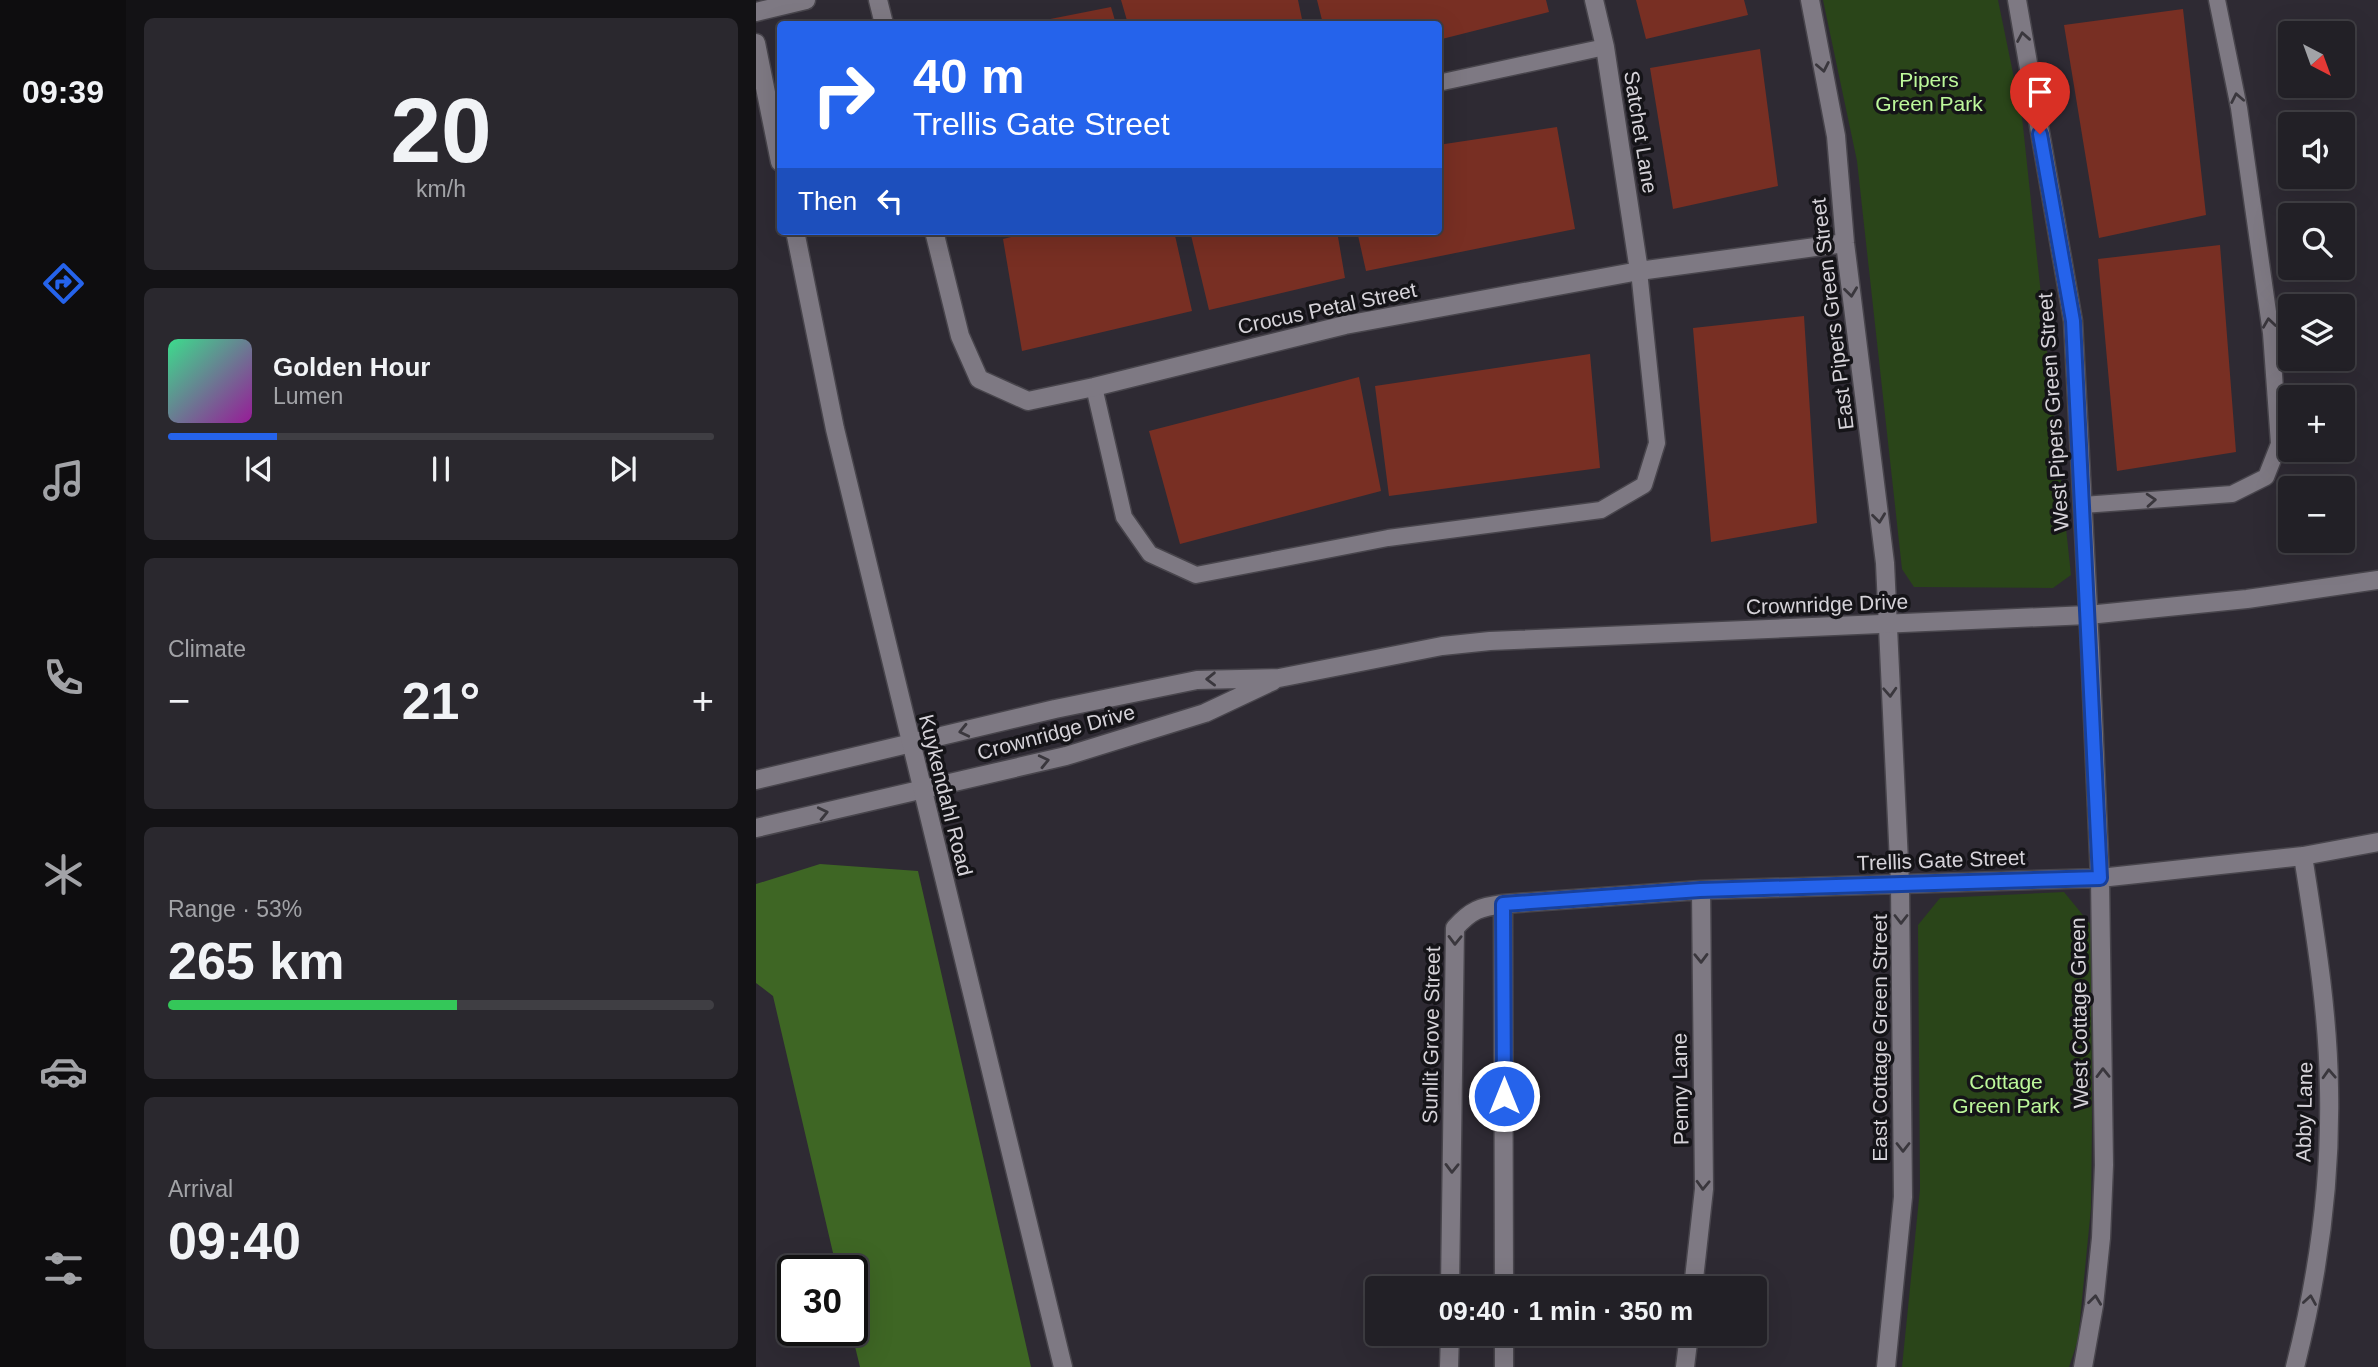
<!DOCTYPE html>
<meta charset="utf-8">
<style>
:root{--surface:#222026;--page:#2a282e;--text:#f1f3f6;--muted:#a2a3a7;--line:#3f3e43;--accent:#2563eb}
body{margin:0;font-family:Helvetica,sans-serif;background:var(--page);color:var(--text);height:100vh;display:flex;flex-direction:column;font-size:26px;white-space:nowrap}
*{box-sizing:border-box;margin:0}
p{font-size:23px;color:var(--muted)}
.icon{flex:none;width:38px;height:38px;fill:none;stroke:currentColor;stroke-width:2;stroke-linecap:round;stroke-linejoin:round}
.map{position:relative;flex:1;overflow:hidden}
.sheet{display:flex;flex-direction:column;gap:18px;padding:18px;background:#131215;width:630px}
.sheet>*{flex:none}
.guide{position:absolute;left:21px;top:21px;width:665px;height:214px;border-radius:7px;box-shadow:0 7px 28px #0002,0 0 0 2px var(--line);background:#2563eb;color:#fff;overflow:hidden}
.needle{width:46px;rotate:139deg}
.buttons{position:absolute;left:1522px;top:21px;display:grid;gap:14px}
.buttons a{display:grid;place-items:center;width:77px;height:77px;border-radius:7px;background:var(--surface);box-shadow:0 7px 28px #0002,0 0 0 2px var(--line);font-size:35px}
.speed{position:absolute;left:21px;top:1255px;display:flex;gap:14px;font-size:35px;font-weight:700;text-align:center}
.speed>*{display:grid;place-content:center;width:91px;height:91px;border-radius:50%;background:var(--surface);box-shadow:0 7px 28px #0002,0 0 0 2px var(--line);line-height:1}
.speed .limit{border:4px solid #111;border-radius:10px;background:#fff;color:#111}
.pin{position:absolute;display:grid;place-items:center;width:60px;height:60px;color:#fff;margin:-72px -30px;border-radius:50% 50% 50% 0;rotate:-45deg;box-shadow:0 0 7px #0007}
.pin .icon{rotate:45deg}
.me{position:absolute;width:77px;margin:-38px;rotate:0deg;stroke-linejoin:round;filter:drop-shadow(0 0 5px #0008)}
.turn{display:flex;align-items:center;gap:24px;height:147px;padding:0 21px;font-size:32px}
.turn .icon{width:91px;height:91px;stroke-width:2.5}
.turn b{display:block;font-size:49px;line-height:60px}
.then{display:flex;align-items:center;height:66px;padding:0 21px;background:#0003;gap:14px;font-size:26px}
.big{font-size:52px;font-weight:600;line-height:1.1}
.sheet .widget{flex:1;display:flex;flex-direction:column;justify-content:center;gap:10px;min-width:0;padding:0 24px;border-radius:10px;background:var(--page)}
.sheet .dial{align-items:center;gap:0}
.dial b{font-size:91px;line-height:1}
.song{display:flex;align-items:center;gap:21px}
.cover{width:84px;height:84px;border-radius:10px;background:linear-gradient(135deg,hsl(150 70% 55%),hsl(300 70% 35%))}
.played{height:7px;border-radius:4px;background:linear-gradient(90deg,var(--accent) 20%,var(--line) 20%)}
.keys{display:flex;justify-content:space-around;direction:ltr}
.heat{display:flex;justify-content:space-between;align-items:center;font-size:38px;direction:ltr}
.charge{height:10px;border-radius:5px;background:linear-gradient(90deg,#34c759 53%,var(--line) 0)}
.trip{position:absolute;left:609px;top:1276px;width:402px;height:70px;border-radius:7px;background:var(--surface);box-shadow:0 7px 28px #0002,0 0 0 2px var(--line);font-weight:600;line-height:70px;text-align:center}
main{display:flex;flex:1;min-height:0}
.dock{display:flex;flex-direction:column;width:126px;justify-content:space-around;align-items:center;background:#0e0d0f;color:var(--muted)}
.dock .icon{width:49px;height:49px}
.dock .on{color:var(--accent)}
.dock b{font-size:32px;color:var(--text)}
.map>svg:first-child{display:block}
.green{fill:#2a4519}
.forest{fill:#3e6624}
.building{fill:#782f23}
.lines{fill:none;stroke-linecap:round;stroke-linejoin:round}
.service-casing{stroke:#48454c;stroke-width:19}
.minor-casing{stroke:#48454c;stroke-width:21}
.tertiary-casing{stroke:#48454c;stroke-width:21}
.secondary-casing{stroke:#48454c;stroke-width:21}
.service{stroke:#7e7983;stroke-width:16}
.minor{stroke:#7e7983;stroke-width:18}
.tertiary{stroke:#7e7983;stroke-width:18}
.secondary{stroke:#7e7983;stroke-width:18}
.oneway{stroke:#3a373d}
.route-casing{stroke:#184099;stroke-width:18}
.route{stroke:#2563eb;stroke-width:12}
.labels{text-anchor:middle;dominant-baseline:central;stroke-width:7;stroke-linejoin:round;paint-order:stroke}
.park-label{font-size:21px;fill:#bdf89b;stroke:#151418}
.street-label{font-size:21px;fill:#d6d3d9;stroke:#151418}
</style>
<main>
<nav class="dock">
<b>09:39</b>
<svg class="icon on" aria-label="directions" viewBox="0 0 24 24"><path d="M12 3l9 9-9 9-9-9zM9 14v-3h6M13 9l2 2-2 2"/></svg>
<svg class="icon" aria-label="music" viewBox="0 0 24 24"><path d="M9 18V5l10-2v13"/><circle cx="6" cy="18" r="3"/><circle cx="16" cy="16" r="3"/></svg>
<svg class="icon" aria-label="phone" viewBox="0 0 24 24"><path d="M5 4h4l2 5-3 2q2 4 5 5l2-3 5 2v4C11 20 4 13 5 4z"/></svg>
<svg class="icon" aria-label="climate" viewBox="0 0 24 24"><path d="M12 3v18M4 7l16 10M4 17L20 7"/></svg>
<svg class="icon" aria-label="car" viewBox="0 0 24 24"><path d="M5 17H2v-5l4-1 3-4h7l3 4 3 1v5h-3M9 17h6M6 11h13"/><circle cx="7" cy="17" r="2"/><circle cx="17" cy="17" r="2"/></svg>
<svg class="icon" aria-label="filters" viewBox="0 0 24 24"><path d="M4 7h16M4 17h16"/><circle cx="9" cy="7" r="2"/><circle cx="15" cy="17" r="2"/></svg>
</nav>
<section class="sheet">
<div class="widget dial"><b>20</b><p>km/h</p></div>
<div class="widget">
<div class="song"><i class="cover"></i><div><b>Golden Hour</b><p>Lumen</p></div></div>
<div class="played"></div>
<div class="keys"><svg class="icon" aria-label="previous" viewBox="0 0 24 24"><path d="M18 5L8 12l10 7zM5 5v14"/></svg><svg class="icon" aria-label="pause" viewBox="0 0 24 24"><path d="M8 5v14M16 5v14"/></svg><svg class="icon" aria-label="next" viewBox="0 0 24 24"><path d="M6 5l10 7-10 7zM19 5v14"/></svg></div>
</div>
<div class="widget"><p>Climate</p>
<div class="heat"><a>−</a><b class="big">21°</b><a>+</a></div>
</div>
<div class="widget"><p>Range · 53%</p><b class="big">265 km</b><div class="charge"></div></div>
<div class="widget"><p>Arrival</p><b class="big">09:40</b></div>
</section>
<div class="map">
<svg width="1622" height="1367" viewBox="0 0 1622 1367">
<rect width="100%" height="100%" fill="#2e2a33"/>
<path class="green" d="M 1067,0 L 1242,0 L 1266,117 L 1315,575 L 1297,588 L 1158,587 L 1146,569 L 1101,161 Z
M 1308,892 L 1335,925 L 1336,1121 L 1335,1208 L 1322,1340 L 1313,1367 L 1146,1367 L 1164,1189 L 1162,925 L 1184,898 Z"/>
<path class="forest" d="M 64,864 L 162,871 L 275,1367 L 104,1367 L 95,1330 L 96,1270 L 81,1270 L 17,996 L 0,983 L 0,884 Z"/>
<path class="building" d="M 365,0 L 542,0 L 547,24 L 372,24 Z
M 561,0 L 790,0 L 793,12 L 682,40 L 682,24 L 567,24 Z
M 880,0 L 988,0 L 992,15 L 890,39 Z
M 355,7 L 360,24 L 275,24 L 274,23 Z
M 1427,9 L 1450,215 L 1343,238 L 1308,25 Z
M 1004,49 L 1022,186 L 917,209 L 894,68 Z
M 801,127 L 819,229 L 610,271 L 601,231 L 682,231 L 682,145 Z
M 279,231 L 418,231 L 436,311 L 266,351 L 247,239 Z
M 434,231 L 581,231 L 589,278 L 453,310 Z
M 1464,245 L 1480,452 L 1361,471 L 1342,259 Z
M 1048,316 L 1061,523 L 955,542 L 937,328 Z
M 834,354 L 844,468 L 633,496 L 619,386 Z
M 603,377 L 625,491 L 424,544 L 393,431 Z"/>
<g class="lines">
<defs>
<path id="service" d="M 682,83 L 849,47
M 338,387 L 368,517 L 394,554 L 440,575 L 632,538 L 845,510 L 888,485 L 901,443 L 883,271
M 1327,505 L 1476,494 L 1510,477 L 1523,444 L 1515,333 L 1483,108 L 1461,0"/>
<path id="minor" d="M 122,0 L 128,24
M 838,0 L 849,47 L 883,271
M 1054,0 L 1080,136 L 1089,243 L 1129,563 L 1144,884 L 1147,1197 L 1130,1367
M 1261,0 L 1317,321 L 1334,648 L 1344,878 L 1348,1165 L 1345,1238 L 1338,1305 L 1327,1367
M 0,12 L 50,0
M 178,231 L 204,336 L 223,379 L 272,401 L 338,387 L 589,325 L 883,271 L 1089,243
M 747,904 L 748,1288
M 694,1288 L 699,928 C 715,910 724,907 747,904 L 945,890 L 1344,878 L 1547,856 L 1622,842
M 937,1288 L 948,1189 L 945,890
M 748,1334 L 748,1367
M 693,1367 L 694,1334
M 929,1367 L 933,1334
M 1539,1367 C 1562,1277 1575,1181 1573,1088 C 1572,1010 1559,933 1547,856"/>
<path id="tertiary" d="M 0,780 L 299,709 L 441,680 L 523,678 L 686,646 L 734,641 L 1332,615 L 1491,599 L 1622,580
M 0,828 L 310,756 L 449,713 L 517,681"/>
<path id="secondary" d="M 0,43 L 24,162
M 39,231 L 79,429 L 307,1367"/>
</defs>
<use href="#service" class="service-casing"/>
<use href="#minor" class="minor-casing"/>
<use href="#tertiary" class="tertiary-casing"/>
<use href="#secondary" class="secondary-casing"/>
<use href="#service" class="service"/>
<use href="#minor" class="minor"/>
<use href="#tertiary" class="tertiary"/>
<use href="#secondary" class="secondary"/>
</g>
<defs><path id="oneway-chevron" d="M-2-3.5L2.5 0L-2 3.5" fill="none" stroke-width="1.6" stroke-linecap="round" stroke-linejoin="round" transform="scale(1.75)"/></defs>
<g class="oneway">
<use href="#oneway-chevron" transform="translate(1267 37) rotate(-100)"/>
<use href="#oneway-chevron" transform="translate(1067 67) rotate(79)"/>
<use href="#oneway-chevron" transform="translate(1481 98) rotate(-101)"/>
<use href="#oneway-chevron" transform="translate(1095 292) rotate(83)"/>
<use href="#oneway-chevron" transform="translate(1513 323) rotate(-98)"/>
<use href="#oneway-chevron" transform="translate(1395 500) rotate(-4)"/>
<use href="#oneway-chevron" transform="translate(1123 518) rotate(83)"/>
<use href="#oneway-chevron" transform="translate(455 679) rotate(179)"/>
<use href="#oneway-chevron" transform="translate(1134 692) rotate(87)"/>
<use href="#oneway-chevron" transform="translate(208 731) rotate(167)"/>
<use href="#oneway-chevron" transform="translate(288 761) rotate(-13)"/>
<use href="#oneway-chevron" transform="translate(67 813) rotate(-13)"/>
<use href="#oneway-chevron" transform="translate(1145 919) rotate(90)"/>
<use href="#oneway-chevron" transform="translate(699 940) rotate(91)"/>
<use href="#oneway-chevron" transform="translate(945 958) rotate(89)"/>
<use href="#oneway-chevron" transform="translate(1347 1073) rotate(-91)"/>
<use href="#oneway-chevron" transform="translate(1573 1074) rotate(-93)"/>
<use href="#oneway-chevron" transform="translate(1147 1147) rotate(90)"/>
<use href="#oneway-chevron" transform="translate(696 1168) rotate(91)"/>
<use href="#oneway-chevron" transform="translate(947 1185) rotate(92)"/>
<use href="#oneway-chevron" transform="translate(1339 1300) rotate(-83)"/>
<use href="#oneway-chevron" transform="translate(1554 1300) rotate(-81)"/>
</g>
<g class="lines">
<defs>
<path id="route" d="M 748,1096 L 747,904 L 944,890 L 1344,878 L 1317,321 L 1284,134"/>
</defs>
<use href="#route" class="route-casing"/>
<use href="#route" class="route"/>
</g>
<g class="labels">
<g class="park-label">
<text x="1173" y="79">Pipers<tspan x="1173" dy="24">Green Park</tspan></text>
<text x="1250" y="1081">Cottage<tspan x="1250" dy="24">Green Park</tspan></text>
</g>
<g class="street-label">
<text transform="translate(885 132) rotate(81)">Satchet Lane</text>
<text transform="translate(571 308) rotate(-12)">Crocus Petal Street</text>
<text transform="translate(1076 314) rotate(-97)">East Pipers Green Street</text>
<text transform="translate(1297 412) rotate(-94)">West Pipers Green Street</text>
<text transform="translate(1071 604) rotate(-2)">Crownridge Drive</text>
<text transform="translate(300 732) rotate(-15)">Crownridge Drive</text>
<text transform="translate(190 795) rotate(76)">Kuykendahl Road</text>
<text transform="translate(1185 860) rotate(-2)">Trellis Gate Street</text>
<text transform="translate(1323 1013) rotate(-91)">West Cottage Green</text>
<text transform="translate(675 1035) rotate(-89)">Sunlit Grove Street</text>
<text transform="translate(1123 1038) rotate(-90)">East Cottage Green Street</text>
<text transform="translate(924 1089) rotate(-91)">Penny Lane</text>
<text transform="translate(1548 1112) rotate(-89)">Abby Lane</text>
</g>
</g>
</svg>
<div class="buttons">
<a><svg class="needle" viewBox="-14 -14 28 28"><path d="M0-13l5 13h-10z" fill="#e53935"/><path d="M0 13l5-13h-10z" fill="#a2a3a7"/></svg></a>
<a><svg class="icon" aria-label="sound" viewBox="0 0 24 24"><path d="M4 9h4l5-4v14l-5-4H4zM17 9q2 3 0 6"/></svg></a>
<a><svg class="icon" aria-label="search" viewBox="0 0 24 24"><circle cx="10" cy="10" r="6"/><path d="M15 15l6 6"/></svg></a>
<a><svg class="icon" aria-label="layers" viewBox="0 0 24 24"><path d="M12 4l9 5-9 5-9-5zM3 14l9 5 9-5"/></svg></a>
<a>+</a>
<a>−</a>
</div>
<div class="speed"><div class="limit">30</div></div>
<div class="pin" style="left:1284px;top:134px;background:#d93025"><svg class="icon" aria-label="arrive" viewBox="0 0 24 24"><path d="M6 21V4h12l-3 4 3 4H6"/></svg></div>
<svg class="me" style="left:748px;top:1096px" viewBox="-20 -20 40 40"><circle r="17" fill="#2563eb" stroke="#fff" stroke-width="3"/><path d="M0-11L8 9 0 5-8 9z" fill="#fff"/></svg>
<div class="trip">09:40 · 1 min · 350 m</div>
<div class="guide">
<div class="turn"><svg class="icon" aria-label="right" viewBox="0 0 24 24"><path d="M7 20v-9h11M14 6l5 5-5 5"/></svg><div><b>40 m</b>Trellis Gate Street</div></div>
<div class="then">Then<svg class="icon" aria-label="left" viewBox="0 0 24 24"><path d="M17 20v-9H6M10 6l-5 5 5 5"/></svg></div>
</div>
</div>
</main>
